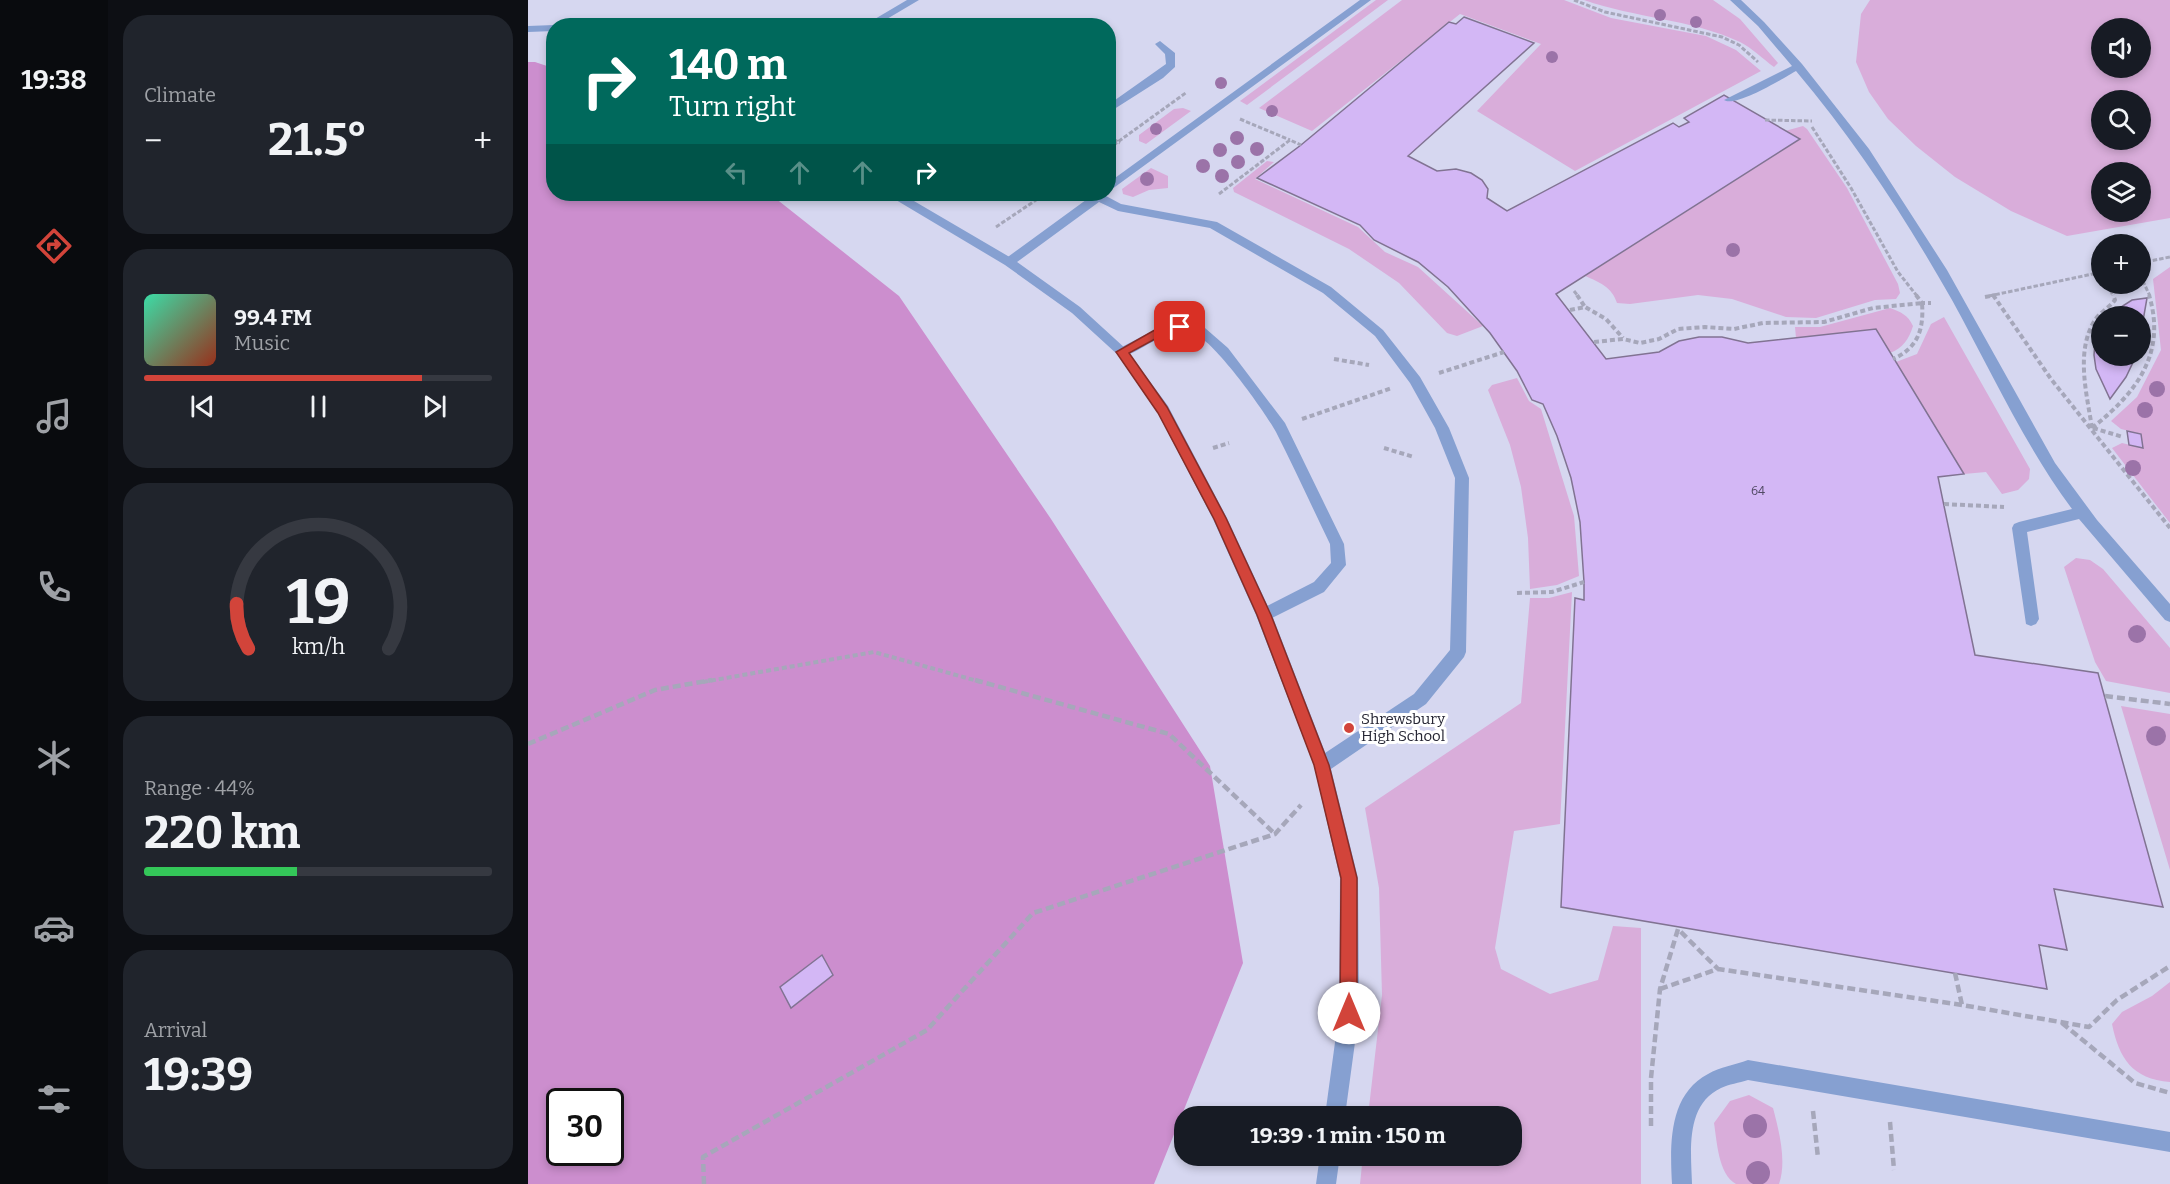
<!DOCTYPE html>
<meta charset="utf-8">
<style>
:root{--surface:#171b24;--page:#20242c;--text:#f1f3f6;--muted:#9ea1a6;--line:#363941;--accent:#d2443a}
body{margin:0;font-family:Bitter,serif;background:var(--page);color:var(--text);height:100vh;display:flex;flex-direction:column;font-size:22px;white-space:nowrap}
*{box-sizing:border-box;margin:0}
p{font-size:20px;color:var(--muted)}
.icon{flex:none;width:33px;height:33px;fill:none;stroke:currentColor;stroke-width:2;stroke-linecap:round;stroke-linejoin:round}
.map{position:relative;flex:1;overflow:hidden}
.sheet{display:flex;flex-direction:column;gap:15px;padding:15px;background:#0d0f14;width:420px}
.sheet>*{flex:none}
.guide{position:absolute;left:18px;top:18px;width:570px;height:183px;border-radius:24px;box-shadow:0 3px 9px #0003;background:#00695c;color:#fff;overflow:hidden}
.controls{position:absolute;left:1563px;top:18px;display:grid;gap:12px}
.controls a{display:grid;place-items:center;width:60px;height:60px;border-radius:50%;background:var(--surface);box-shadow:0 3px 9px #0003;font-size:30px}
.speed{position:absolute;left:18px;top:1088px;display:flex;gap:12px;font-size:30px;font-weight:700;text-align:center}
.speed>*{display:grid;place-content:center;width:78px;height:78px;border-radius:50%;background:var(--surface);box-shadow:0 3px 9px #0003;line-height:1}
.speed .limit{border:3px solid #111;border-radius:9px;background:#fff;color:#111}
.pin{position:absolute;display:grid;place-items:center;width:51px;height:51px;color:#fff;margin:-26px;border-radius:12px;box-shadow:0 3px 9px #0006}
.me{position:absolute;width:66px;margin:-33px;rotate:0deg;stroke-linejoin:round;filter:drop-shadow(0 0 4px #0008)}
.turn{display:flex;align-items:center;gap:21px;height:126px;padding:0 24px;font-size:27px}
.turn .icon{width:78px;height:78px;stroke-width:2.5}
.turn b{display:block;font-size:42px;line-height:51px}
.lanes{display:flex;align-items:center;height:57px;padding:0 24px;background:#0003;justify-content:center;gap:30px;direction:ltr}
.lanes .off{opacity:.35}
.big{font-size:45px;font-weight:700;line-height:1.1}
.sheet .widget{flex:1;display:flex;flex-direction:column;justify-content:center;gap:9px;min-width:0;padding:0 21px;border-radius:24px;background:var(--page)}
.sheet .dial{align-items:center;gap:0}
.dial svg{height:156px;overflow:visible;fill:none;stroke:var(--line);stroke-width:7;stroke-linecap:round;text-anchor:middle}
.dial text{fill:var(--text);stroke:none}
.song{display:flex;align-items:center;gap:18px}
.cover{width:72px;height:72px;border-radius:9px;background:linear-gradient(135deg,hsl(160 70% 55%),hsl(10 70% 35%))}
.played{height:6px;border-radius:3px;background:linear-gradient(90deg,var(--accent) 80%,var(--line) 80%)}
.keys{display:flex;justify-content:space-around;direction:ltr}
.heat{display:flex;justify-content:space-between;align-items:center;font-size:33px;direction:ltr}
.charge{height:9px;border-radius:4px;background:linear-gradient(90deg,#34c759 44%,var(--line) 0)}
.trip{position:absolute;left:646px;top:1106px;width:348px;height:60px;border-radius:24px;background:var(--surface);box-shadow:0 3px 9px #0003;font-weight:700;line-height:60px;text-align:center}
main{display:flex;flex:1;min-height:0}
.tabs{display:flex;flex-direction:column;width:108px;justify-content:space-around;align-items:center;background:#090b0e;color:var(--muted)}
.tabs .icon{width:42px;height:42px}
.tabs .on{color:var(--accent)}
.tabs b{font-size:27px;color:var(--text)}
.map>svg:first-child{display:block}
.built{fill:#d6d7f0;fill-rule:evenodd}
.green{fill:#d9adda;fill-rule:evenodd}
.forest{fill:#cc8ece;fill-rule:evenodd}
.building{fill:#d3b7f5;stroke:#817392;stroke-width:1.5}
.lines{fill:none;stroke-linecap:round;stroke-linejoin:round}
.path-far2{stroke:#a6a7ba;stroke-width:3;stroke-dasharray:4.5 2;stroke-linecap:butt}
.path-far1{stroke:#a6a7ba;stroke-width:4;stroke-dasharray:5 3;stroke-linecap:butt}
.path{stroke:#a6a7ba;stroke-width:4.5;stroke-dasharray:8 4;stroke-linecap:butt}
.lane{fill:#86a0d1;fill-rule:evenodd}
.street{fill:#86a0d1;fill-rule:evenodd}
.tree{fill:#9b73a8}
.route{fill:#d2443a;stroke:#882c26;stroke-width:1.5}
.poi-dot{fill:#d2443a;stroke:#fff;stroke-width:2}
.labels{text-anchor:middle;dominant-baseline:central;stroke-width:6;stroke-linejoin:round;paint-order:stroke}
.number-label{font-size:12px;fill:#514a64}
.poi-label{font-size:15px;fill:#262634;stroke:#fff;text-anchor:start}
</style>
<main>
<nav class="tabs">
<b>19:38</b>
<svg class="icon on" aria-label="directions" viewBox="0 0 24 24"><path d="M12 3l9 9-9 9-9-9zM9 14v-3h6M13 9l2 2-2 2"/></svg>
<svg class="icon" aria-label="music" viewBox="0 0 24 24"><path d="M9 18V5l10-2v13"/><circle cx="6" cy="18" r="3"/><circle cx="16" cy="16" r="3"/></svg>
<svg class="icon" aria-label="phone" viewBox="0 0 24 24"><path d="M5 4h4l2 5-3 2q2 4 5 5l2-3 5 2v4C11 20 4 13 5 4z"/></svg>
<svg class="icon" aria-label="climate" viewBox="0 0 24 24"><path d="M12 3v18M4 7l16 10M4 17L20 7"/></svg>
<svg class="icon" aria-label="car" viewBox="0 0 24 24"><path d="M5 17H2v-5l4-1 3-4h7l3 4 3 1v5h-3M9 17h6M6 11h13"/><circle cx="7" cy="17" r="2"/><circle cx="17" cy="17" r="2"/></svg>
<svg class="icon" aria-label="filters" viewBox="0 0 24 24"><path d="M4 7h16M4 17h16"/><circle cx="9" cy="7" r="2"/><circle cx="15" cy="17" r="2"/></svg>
</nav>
<section class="sheet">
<div class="widget"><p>Climate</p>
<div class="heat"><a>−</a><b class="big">21.5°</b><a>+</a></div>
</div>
<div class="widget">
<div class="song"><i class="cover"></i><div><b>99.4 FM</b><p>Music</p></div></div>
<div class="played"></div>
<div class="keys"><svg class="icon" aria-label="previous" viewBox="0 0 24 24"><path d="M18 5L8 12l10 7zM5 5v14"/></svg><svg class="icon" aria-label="pause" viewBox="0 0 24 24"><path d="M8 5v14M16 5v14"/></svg><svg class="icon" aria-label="next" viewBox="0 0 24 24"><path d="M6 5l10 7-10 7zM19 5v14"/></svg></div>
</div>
<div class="widget dial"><svg viewBox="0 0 100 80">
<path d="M14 69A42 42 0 1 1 86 69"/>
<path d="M14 69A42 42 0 0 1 8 46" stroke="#d2443a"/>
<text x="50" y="56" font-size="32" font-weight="700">19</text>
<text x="50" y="72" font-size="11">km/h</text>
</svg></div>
<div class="widget"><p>Range · 44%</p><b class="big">220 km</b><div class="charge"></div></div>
<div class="widget"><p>Arrival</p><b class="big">19:39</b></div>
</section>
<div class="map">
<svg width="1642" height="1184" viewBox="0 0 1642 1184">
<rect width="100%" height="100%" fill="#e4e5fb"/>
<path class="built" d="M 0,0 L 1642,0 L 1642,1184 L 0,1184 ZM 26,26 L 580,26 L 580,194 L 26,194 ZM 1574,28 L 1612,28 L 1612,68 L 1574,68 ZM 1574,100 L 1612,100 L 1612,140 L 1574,140 ZM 1574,172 L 1612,172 L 1612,212 L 1574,212 ZM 1574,244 L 1612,244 L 1612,284 L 1574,284 ZM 1574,316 L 1612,316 L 1612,356 L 1574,356 ZM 32,1101 L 82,1101 L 82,1152 L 32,1152 ZM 657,1116 L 984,1116 L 984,1155 L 657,1155 Z"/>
<path class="green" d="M 848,0 L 860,0 L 719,105 L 712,101 Z
M 874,0 L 1036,0 L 1083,18 L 1178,36 L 1208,50 L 1233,71 L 1047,171 L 949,111 L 1013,44 L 932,14 L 784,131 L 731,108 Z
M 1056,0 L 1185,0 L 1212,19 L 1250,63 L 1246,67 C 1235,59 1224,48 1212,42 C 1163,19 1107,18 1056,0 Z
M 1342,0 L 1642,0 L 1642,218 L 1539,236 L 1483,211 L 1427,177 L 1388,146 L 1360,119 L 1341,92 L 1328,62 L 1333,14 ZM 1574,28 L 1612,28 L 1612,68 L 1574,68 ZM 1574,100 L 1612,100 L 1612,140 L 1574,140 ZM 1574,172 L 1612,172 L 1612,212 L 1574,212 Z
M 655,108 L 663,111 L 618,144 L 611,141 L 611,135 L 646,109 Z
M 1275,126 L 1279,129 L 1319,188 L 1370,284 L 1372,293 L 1368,299 L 1347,300 L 1288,318 L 1258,317 L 1204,299 L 1170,295 L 1102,304 L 1089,303 C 1084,287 1071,282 1057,276 L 1271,140 L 1257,131 Z
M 739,161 L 746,162 L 727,179 L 830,227 L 857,252 L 890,267 L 955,326 L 929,336 L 919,333 L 871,283 L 821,249 L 706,192 L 705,188 Z
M 623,168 L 640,176 L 640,188 L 621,190 L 605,197 L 595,194 L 594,189 Z
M 1642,267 L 1642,523 L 1584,448 L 1594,443 L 1615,448 L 1613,434 L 1593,429 L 1583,421 L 1609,397 L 1633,350 L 1625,279 Z
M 1362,308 C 1373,312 1380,315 1385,326 C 1381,339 1375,348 1362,353 L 1348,329 L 1268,338 L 1267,327 L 1292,327 Z
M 1416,317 L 1502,469 L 1501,479 L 1490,490 L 1474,494 L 1458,472 L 1436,474 L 1368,362 L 1389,354 L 1403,324 Z
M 989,378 L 1001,401 L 1013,409 L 1046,516 L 1051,576 L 1029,585 L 1002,589 L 1000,538 L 993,487 L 982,445 L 960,390 L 964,385 Z
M 1548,558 L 1562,560 L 1575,569 L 1642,648 L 1642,693 L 1578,681 L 1567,662 L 1536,567 Z
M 1044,592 L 1032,824 L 986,831 L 967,948 L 973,969 L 1022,994 L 1070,980 L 1085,926 L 1113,928 L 1113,1184 L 832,1184 L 835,1155 L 984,1155 L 984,1116 L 840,1116 L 854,995 L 851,888 L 837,808 L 993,703 L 1002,598 L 1021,598 Z
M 1593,706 L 1642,714 L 1642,870 Z
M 1642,982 L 1642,1082 C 1604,1079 1591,1058 1584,1024 L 1594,1012 L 1624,996 Z
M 1221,1095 L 1245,1108 C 1251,1131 1259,1161 1251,1184 L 1208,1184 C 1190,1174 1189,1141 1186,1123 L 1202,1101 Z"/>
<path class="forest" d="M 0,62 L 7,62 L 25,68 L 26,194 L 242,194 L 371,296 L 523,519 L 682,766 L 715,963 L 626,1184 L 0,1184 ZM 32,1101 L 82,1101 L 82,1152 L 32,1152 Z"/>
<path class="building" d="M 936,17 L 1006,43 L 880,156 L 909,171 L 928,169 L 943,173 L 954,180 L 960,189 L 959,198 L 979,211 L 1145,123 L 1151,127 L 1161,122 L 1156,118 L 1196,95 L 1272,139 L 1028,294 L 1078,359 L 1131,352 L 1151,341 L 1171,337 L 1194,337 L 1220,343 L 1348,329 L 1436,474 L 1410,477 L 1447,655 L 1570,673 L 1635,907 L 1526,889 L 1539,950 L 1511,945 L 1519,989 L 1033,907 L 1047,598 L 1056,600 L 1056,582 L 1052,522 L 1043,478 L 1029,436 L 1015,404 L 1004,400 L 989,371 L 962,333 L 920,287 L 890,262 L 846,240 L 832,225 L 729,178 L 773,145 L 921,22 L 928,24 Z
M 1619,298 L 1612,338 L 1612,316 L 1579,316 L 1604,300 Z
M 1574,324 L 1574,356 L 1608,356 L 1598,377 L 1582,399 L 1568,369 L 1566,355 L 1567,342 Z
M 1599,431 L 1613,434 L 1615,448 L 1601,445 Z
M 294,955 L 305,975 L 263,1008 L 252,987 Z"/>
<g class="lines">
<path class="path-far2" d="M 1046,0 L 1077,12 L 1194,37 L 1211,45 L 1230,62
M 712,119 L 762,140
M 1237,120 L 1284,121
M 1284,127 L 1323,188 L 1370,272 L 1389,296
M 580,136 L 592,143
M 580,149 L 659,92
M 691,194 L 762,140 L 773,145
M 468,227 L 517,194
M 1612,263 L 1642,257
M 1612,275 L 1622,296
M 1580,284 L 1585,296
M 1046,291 L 1050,296
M 1461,296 L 1574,272"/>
<path class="path-far1" d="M 1049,295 L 1057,307
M 1388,295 L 1394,303 L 1403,303
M 1465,295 L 1523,379 L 1642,528
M 1457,297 L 1468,295
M 1042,310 L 1057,307 L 1078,319 L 1095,338
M 1066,342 L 1095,339 L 1112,343 L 1131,339 L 1150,329 L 1177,327 L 1206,329 L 1235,323 L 1296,322 L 1345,308 L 1394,303 C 1396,329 1390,348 1365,359
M 806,359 L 841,365
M 911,373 L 976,352
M 774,419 L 864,388
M 1564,428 C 1608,393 1639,354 1621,295
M 1564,428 C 1559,395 1547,351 1567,320 C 1572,312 1581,308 1587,300 L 1585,295
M 1565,428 L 1595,437
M 685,448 L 701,443
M 856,448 L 886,457
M 1416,504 L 1476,507
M 989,593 L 1024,592 L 1056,582
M 175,682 L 346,652 L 453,682"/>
<path class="path" d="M 447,680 L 641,734 L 747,834
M 1577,696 L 1642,704
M 0,744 L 127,690 L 184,680
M 1427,973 L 1434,1005
M 1132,989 L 1190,969 L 1434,1005 L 1561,1027 L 1589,1000 L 1642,966
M 1534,1023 L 1607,1083 L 1642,1093
M 1285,1111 L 1290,1158
M 1362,1122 L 1366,1170
M 1123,1126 L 1123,1078 L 1132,989 L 1150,929 L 1190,969
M 176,1184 L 175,1157 L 399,1030 L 505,913 L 747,834 L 773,805"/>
<path class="lane" d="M 379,0 L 391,0 L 347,26 L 335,26 Z
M 832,0 L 843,0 L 580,192 L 580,183 Z
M 1202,0 L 1213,0 L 1236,22 L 1274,64 L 1341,149 L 1419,270 L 1527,463 L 1569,520 L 1642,604 L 1642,622 L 1637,620 L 1551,519 L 1499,532 L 1511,619 L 1508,624 L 1503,626 L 1498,624 L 1484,528 L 1486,524 L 1491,522 L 1544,509 C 1496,444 1463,371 1424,300 C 1378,219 1328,142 1268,71 C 1256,78 1207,108 1196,100 L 1264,66 L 1230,26 Z
M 632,41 L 647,53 L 647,67 L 635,78 L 580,113 L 580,105 L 638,64 L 637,54 L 627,44 Z
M 559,194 L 579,194 L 578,196 L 593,204 L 689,222 L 803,287 L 855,330 L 892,377 L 921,428 L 941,478 L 938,652 L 936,657 L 898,704 L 800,771 L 794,773 L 788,771 L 786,765 L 788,759 L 886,694 L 922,650 L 927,478 L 907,428 L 882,383 L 847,336 L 795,293 L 682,228 L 590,211 L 571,202 L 485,265 L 477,265 L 477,259 L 562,197 Z
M 652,323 L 677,328 L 700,348 L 757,423 L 816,544 L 818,565 L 796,592 L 736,622 L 731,620 L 728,615 L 731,610 L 786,582 L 803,563 L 802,544 C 784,507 767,469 748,432 C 738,413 685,339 666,334 C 632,325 607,361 590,355 L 588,352 L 590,349 L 632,327 Z
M 1220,1060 L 1642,1132 L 1642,1152 L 1220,1080 C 1211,1083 1201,1084 1193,1088 C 1157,1105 1163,1151 1164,1184 L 1144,1184 C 1142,1146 1140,1095 1180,1074 C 1192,1067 1207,1065 1220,1060 Z"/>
<path class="street" d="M 26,25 L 26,31 L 0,32 L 0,26 Z
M 362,194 L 374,194 L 485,259 L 552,307 L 598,349 L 640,406 L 699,518 L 744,615 L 802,765 L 830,878 L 831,1013 L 817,1116 L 797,1116 L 811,1013 L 812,878 L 786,765 L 728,615 L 685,519 L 630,413 L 590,355 L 544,313 L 477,265 L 363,197 Z
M 792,1155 L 812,1155 L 808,1184 L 788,1184 Z"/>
</g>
<g class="tree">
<circle cx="1132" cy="15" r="6"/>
<circle cx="1168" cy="22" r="6"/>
<circle cx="1024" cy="57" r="6"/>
<circle cx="693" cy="83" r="6"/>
<circle cx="744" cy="111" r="6"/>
<circle cx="628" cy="129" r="6"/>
<circle cx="709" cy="138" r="7"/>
<circle cx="729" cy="149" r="7"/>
<circle cx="692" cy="150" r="7"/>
<circle cx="710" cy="162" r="7"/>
<circle cx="675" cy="166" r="7"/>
<circle cx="694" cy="176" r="7"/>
<circle cx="619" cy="179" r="7"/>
<circle cx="1205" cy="250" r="7"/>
<circle cx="1629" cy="389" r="8"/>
<circle cx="1617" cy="410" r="8"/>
<circle cx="1605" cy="468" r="8"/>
<circle cx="1609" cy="634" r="9"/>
<circle cx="1628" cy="736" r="10"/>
<circle cx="1227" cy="1126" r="12"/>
<circle cx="1230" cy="1173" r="12"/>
</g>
<path class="route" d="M 652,323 L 658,327 L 657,330 L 638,333 L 601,353 L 639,407 L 698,518 L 743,615 L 801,765 L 829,878 L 829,1013 L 827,1020 L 821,1022 L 815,1020 L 812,1013 L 813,878 L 786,765 L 729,615 L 686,519 L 630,413 L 588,352 L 632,327 Z"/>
<circle class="poi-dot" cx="821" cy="728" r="6"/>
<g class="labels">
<g class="number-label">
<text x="1230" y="491">64</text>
</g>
<g class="poi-label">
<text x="833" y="719">Shrewsbury<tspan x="833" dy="17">High School</tspan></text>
</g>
</g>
</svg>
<div class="controls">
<a><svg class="icon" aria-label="sound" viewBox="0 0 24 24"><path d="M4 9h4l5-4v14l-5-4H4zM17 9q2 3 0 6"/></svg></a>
<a><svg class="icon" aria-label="search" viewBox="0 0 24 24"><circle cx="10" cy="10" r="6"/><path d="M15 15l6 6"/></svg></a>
<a><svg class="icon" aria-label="layers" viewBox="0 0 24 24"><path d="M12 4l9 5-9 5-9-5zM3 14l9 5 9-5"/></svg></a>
<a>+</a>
<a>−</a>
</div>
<div class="speed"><div class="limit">30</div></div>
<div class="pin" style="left:652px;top:327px;background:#d93025"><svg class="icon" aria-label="arrive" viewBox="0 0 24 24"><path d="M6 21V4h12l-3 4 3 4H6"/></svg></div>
<svg class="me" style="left:821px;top:1013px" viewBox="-20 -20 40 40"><circle r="19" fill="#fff"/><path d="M0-13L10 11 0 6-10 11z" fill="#d2443a"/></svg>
<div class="trip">19:39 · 1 min · 150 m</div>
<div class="guide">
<div class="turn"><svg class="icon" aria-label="right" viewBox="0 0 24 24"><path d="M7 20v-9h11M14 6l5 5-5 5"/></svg><div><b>140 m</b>Turn right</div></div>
<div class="lanes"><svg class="icon off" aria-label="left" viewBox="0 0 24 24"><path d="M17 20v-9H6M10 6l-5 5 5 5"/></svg><svg class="icon off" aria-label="ahead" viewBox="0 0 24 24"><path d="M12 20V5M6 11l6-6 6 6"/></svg><svg class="icon off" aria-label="ahead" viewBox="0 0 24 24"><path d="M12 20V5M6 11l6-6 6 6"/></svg><svg class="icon" aria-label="right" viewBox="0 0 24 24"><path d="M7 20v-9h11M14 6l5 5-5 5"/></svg></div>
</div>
</div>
</main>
